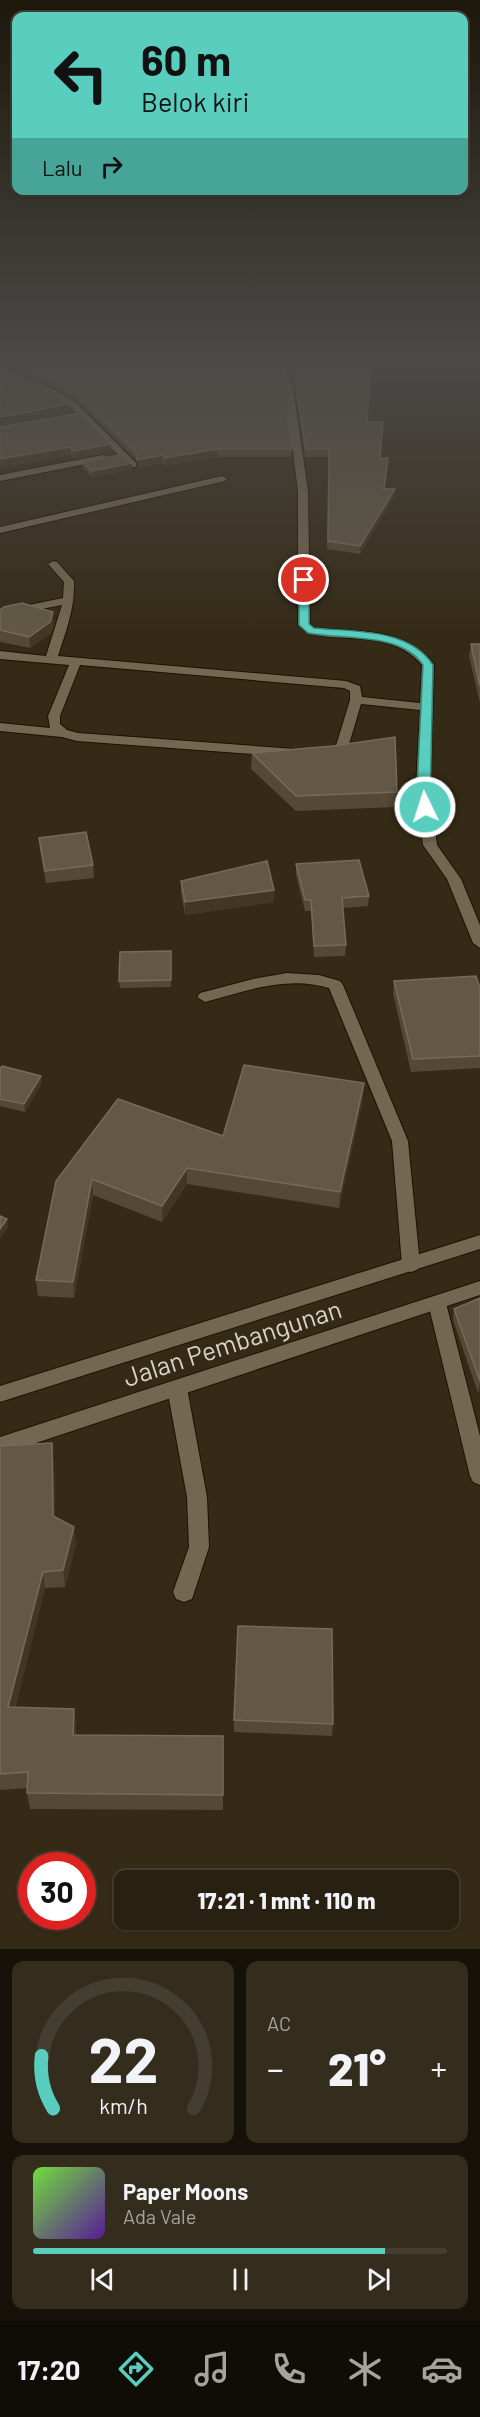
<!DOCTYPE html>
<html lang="id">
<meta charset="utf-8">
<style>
:root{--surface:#282010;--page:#342d1e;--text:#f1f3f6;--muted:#a5a39f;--line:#443e30;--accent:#59cebf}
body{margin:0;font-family:Barlow,sans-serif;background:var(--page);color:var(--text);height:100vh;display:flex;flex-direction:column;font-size:22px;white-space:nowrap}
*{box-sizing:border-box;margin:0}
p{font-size:20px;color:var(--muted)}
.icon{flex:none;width:33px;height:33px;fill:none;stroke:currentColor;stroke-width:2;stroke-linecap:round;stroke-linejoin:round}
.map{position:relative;height:1949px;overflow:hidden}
.side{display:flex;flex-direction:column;gap:12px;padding:12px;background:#161209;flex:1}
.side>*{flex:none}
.banner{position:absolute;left:12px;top:12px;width:456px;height:183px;border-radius:12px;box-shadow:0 2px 4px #0004,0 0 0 2px var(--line);background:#59cebf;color:#111;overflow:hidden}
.speed{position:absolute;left:18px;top:1852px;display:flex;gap:12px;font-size:30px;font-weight:700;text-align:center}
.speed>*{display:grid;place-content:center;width:78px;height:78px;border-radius:50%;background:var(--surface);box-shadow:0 2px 4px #0004,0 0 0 2px var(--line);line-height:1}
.speed .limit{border:9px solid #d22;background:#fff;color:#111}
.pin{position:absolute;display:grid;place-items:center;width:51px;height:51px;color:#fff;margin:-26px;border:3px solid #fff;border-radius:50%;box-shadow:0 2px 6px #0007}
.me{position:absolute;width:66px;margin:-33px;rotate:356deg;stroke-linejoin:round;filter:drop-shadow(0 0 4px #0008)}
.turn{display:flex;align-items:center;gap:21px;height:126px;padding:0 30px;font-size:27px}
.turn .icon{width:78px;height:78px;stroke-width:2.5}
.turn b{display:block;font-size:42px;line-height:51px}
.then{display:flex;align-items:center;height:57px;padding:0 30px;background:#0003;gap:12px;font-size:22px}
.big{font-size:45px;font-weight:800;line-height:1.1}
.side .card{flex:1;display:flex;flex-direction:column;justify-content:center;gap:9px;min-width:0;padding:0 21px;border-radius:12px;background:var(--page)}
.side .dial{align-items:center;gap:0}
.dial svg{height:156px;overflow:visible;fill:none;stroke:var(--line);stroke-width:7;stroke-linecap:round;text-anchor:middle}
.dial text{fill:var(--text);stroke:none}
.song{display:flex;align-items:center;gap:18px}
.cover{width:72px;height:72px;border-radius:9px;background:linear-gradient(135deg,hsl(100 70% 55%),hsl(270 70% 35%))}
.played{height:6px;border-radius:3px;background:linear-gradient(90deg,var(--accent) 85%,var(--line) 85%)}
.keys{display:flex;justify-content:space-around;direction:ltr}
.heat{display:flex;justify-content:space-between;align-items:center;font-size:33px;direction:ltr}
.side .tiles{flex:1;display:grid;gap:12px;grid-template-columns:1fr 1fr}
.card:last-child{grid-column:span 2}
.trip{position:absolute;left:114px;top:1870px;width:345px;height:60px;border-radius:12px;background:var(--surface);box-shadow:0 2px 4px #0004,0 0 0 2px var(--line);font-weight:800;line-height:60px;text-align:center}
.tabs{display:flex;height:96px;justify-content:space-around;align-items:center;background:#100d06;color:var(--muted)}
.tabs .icon{width:42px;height:42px}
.tabs .current{color:var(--accent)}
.tabs b{font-size:27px;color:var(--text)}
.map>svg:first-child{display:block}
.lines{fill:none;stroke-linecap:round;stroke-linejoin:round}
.street-casing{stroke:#1d1201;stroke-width:2}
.secondary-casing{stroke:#1d1201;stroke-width:2}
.street{fill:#746751;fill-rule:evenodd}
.secondary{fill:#746751;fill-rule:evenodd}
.wall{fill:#554935}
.shaded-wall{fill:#423722}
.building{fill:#635845;stroke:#766b59;stroke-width:1.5}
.route{fill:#59cebf;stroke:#3a867c;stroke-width:1.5}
.labels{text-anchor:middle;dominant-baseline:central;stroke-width:6;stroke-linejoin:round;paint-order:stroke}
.near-street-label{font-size:26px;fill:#dad3c7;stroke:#352a16}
</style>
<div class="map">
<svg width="480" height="1949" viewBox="0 0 480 1949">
<rect width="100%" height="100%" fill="#352a16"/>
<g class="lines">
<defs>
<path id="street" d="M 278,363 L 286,363 L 286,373 L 292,381 L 308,491 L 310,624 L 315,628 C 357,632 406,627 434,665 L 430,788 L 437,845 L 461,879 L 480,925 L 480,948 L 473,943 L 447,879 L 423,845 L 416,788 L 420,710 L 361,704 L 347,751 L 331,759 L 325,755 L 335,749 L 350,700 L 350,691 L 344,688 L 80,665 L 60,716 L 60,724 L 67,730 L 78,733 L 295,749 L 301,753 L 295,757 L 77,741 L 62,737 L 0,731 L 0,723 L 50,728 L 48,716 L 69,665 L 0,659 L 0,651 L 46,656 L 62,605 L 0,617 L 0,611 L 63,598 L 64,582 L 48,564 L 53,561 L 57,562 L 74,581 C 75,608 66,631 58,656 L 346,681 L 360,686 L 362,697 L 420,703 L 422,665 C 385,621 322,651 298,625 L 298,491 L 284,381 L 278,373 Z
M 0,367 L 57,391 L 76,403 L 136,463 L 136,467 L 130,467 L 70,407 L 51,395 L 0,373 Z
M 103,455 L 106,456 L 106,460 L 0,481 L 0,475 Z
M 222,476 L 227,479 L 225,481 L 0,533 L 0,527 Z
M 287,973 L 319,975 L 340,981 L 343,985 L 408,1141 L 420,1265 L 417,1270 L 411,1272 L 405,1270 L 402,1265 L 392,1141 L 329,988 C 288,975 245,991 205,1002 L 197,997 L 200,993 L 253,979 Z
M 437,1296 L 444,1298 L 446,1303 L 480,1436 L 480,1485 L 473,1482 L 470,1476 L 428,1303 L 430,1298 Z
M 177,1380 L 184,1382 L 187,1388 L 207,1497 L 209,1547 L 192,1599 L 184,1602 L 176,1599 L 173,1592 L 189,1547 L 187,1497 L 167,1388 L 170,1382 Z"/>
<path id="secondary" d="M 480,1235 L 480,1249 L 0,1402 L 0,1386 Z
M 480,1281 L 480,1295 L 0,1455 L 0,1437 Z"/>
</defs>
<use href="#street" class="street-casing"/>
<use href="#secondary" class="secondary-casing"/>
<use href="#street" class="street"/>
<use href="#secondary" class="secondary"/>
</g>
<path class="wall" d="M 0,363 L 276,363 L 276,366 L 292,449 L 291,457 L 217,457 L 166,466 L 163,463 L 138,468 L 138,461 L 77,401 L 58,389 L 0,366 Z
M 286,363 L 371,363 L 367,422 L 380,458 L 385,489 L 394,497 L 360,554 L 327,549 L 329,457 L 305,457 L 294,381 L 288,372 Z
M 0,368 L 70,412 L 1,398 Z
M 0,427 L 111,452 L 74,459 L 71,455 L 0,468 Z
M 83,462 L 132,469 L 92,477 L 83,468 Z
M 0,610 L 54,624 L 51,633 L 30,648 L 0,642 Z
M 471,644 L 480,644 L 480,703 L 469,656 Z
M 252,753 L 397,792 L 396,807 L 296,811 L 251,769 Z
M 39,838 L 93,865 L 94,878 L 46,883 L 40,850 Z
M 296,864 L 369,896 L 368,906 L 343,908 L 346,945 L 345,956 L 314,957 L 311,911 L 305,911 L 296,875 Z
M 181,881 L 274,890 L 274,902 L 185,915 L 181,893 Z
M 171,951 L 171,987 L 120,988 L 119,981 Z
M 394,981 L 480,988 L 480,1068 L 411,1072 L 393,993 Z
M 0,1069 L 42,1083 L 25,1112 L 0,1106 Z
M 363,1099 L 339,1208 L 187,1184 L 162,1222 L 93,1195 L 74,1298 L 38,1296 L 36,1280 L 56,1181 Z
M 480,1298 L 480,1392 L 478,1393 L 453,1320 L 454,1309 Z
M 0,1446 L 54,1460 L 55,1517 L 76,1544 L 65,1587 L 45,1588 L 15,1708 L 74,1709 L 76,1725 L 76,1735 L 223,1736 L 223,1810 L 30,1809 L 27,1793 L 27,1788 L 0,1790 Z
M 234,1720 L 333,1724 L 332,1736 L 234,1732 Z"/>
<path class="shaded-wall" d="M 70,404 L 70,412 L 0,425 L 0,417 Z
M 111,444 L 111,452 L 74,459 L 74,451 Z
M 70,447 L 71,455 L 0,468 L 0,459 Z
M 217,449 L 217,457 L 166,466 L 165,458 Z
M 162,455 L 163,463 L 138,468 L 137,460 Z
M 132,463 L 132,469 L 92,477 L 92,471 Z
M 395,489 L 394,497 L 360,554 L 360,546 Z
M 53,612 L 54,624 L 51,633 L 30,648 L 29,637 Z
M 274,890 L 274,902 L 185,915 L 185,902 Z
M 41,1076 L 42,1083 L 25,1112 L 24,1104 Z
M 364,1083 L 363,1099 L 339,1208 L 340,1192 Z
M 187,1168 L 187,1184 L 162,1222 L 162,1206 Z
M 92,1179 L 93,1195 L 74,1298 L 73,1282 Z
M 7,1219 L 8,1227 L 0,1239 L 0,1229 Z
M 480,1381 L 480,1392 L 478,1393 Z
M 52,1443 L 54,1460 L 56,1533 L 53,1516 Z
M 74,1527 L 76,1544 L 65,1587 L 63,1570 Z
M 43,1572 L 45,1588 L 11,1723 L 8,1707 Z
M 74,1709 L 76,1725 L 75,1751 L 73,1735 Z"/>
<path class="building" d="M 9,363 L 276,363 L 276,366 L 282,374 L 292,449 L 217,449 L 165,458 L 162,455 L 137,460 L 137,453 L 77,393 L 57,381 Z
M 288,363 L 371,363 L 367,422 L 383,422 L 380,458 L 388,458 L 384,489 L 395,489 L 360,546 L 328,541 L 329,449 L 306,449 L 294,373 L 288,365 Z
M 0,368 L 49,389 L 70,404 L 0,417 L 0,398 L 7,397 L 0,391 Z
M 80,413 L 111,444 L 74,451 L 70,447 L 0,459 L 0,427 Z
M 120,455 L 132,463 L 92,471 L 83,462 Z
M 22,603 L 53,612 L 50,622 L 29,637 L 0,630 L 0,610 L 4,607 Z
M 471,644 L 480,644 L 480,686 Z
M 395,737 L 397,792 L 296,796 L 252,753 L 333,746 Z
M 86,832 L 93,865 L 45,871 L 39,838 Z
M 359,860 L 369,896 L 342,898 L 346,945 L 314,946 L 311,900 L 305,900 L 296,864 Z
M 267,861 L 274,890 L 185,902 L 181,881 Z
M 171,951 L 171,980 L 119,981 L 120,952 Z
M 476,976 L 480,988 L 480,1056 L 413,1059 L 394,981 Z
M 244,1065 L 364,1083 L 340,1192 L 187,1168 L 162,1206 L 92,1179 L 73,1282 L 36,1280 L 56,1181 L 118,1099 L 223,1136 Z
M 2,1066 L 41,1076 L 24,1104 L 0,1099 L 0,1069 Z
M 0,1216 L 7,1219 L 0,1229 Z
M 480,1298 L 480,1381 L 454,1309 Z
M 52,1443 L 53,1516 L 74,1527 L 63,1570 L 43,1572 L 8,1707 L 74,1709 L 73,1735 L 223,1736 L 223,1795 L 27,1793 L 28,1772 L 0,1774 L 0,1446 Z
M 238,1626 L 332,1629 L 333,1724 L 234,1720 Z"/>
<linearGradient id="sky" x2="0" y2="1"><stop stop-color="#1d170c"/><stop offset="0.57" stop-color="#4b4a47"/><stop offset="1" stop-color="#4b4a47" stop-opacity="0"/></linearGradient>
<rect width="480" height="635" fill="url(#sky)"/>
<path class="route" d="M 304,577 L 309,580 L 309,624 L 314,628 C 353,632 410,628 433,665 L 430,810 L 421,810 L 419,807 L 417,788 L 423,665 C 402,632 341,640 308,633 L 299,625 L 299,580 Z"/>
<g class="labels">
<g class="near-street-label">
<text transform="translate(232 1342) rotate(-18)">Jalan Pembangunan</text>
</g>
</g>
</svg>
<div class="speed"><div class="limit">30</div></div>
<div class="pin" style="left:304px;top:580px;background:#d93025"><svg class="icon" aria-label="arrive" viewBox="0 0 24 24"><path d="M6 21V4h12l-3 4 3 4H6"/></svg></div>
<svg class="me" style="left:425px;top:807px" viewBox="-20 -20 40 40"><circle r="17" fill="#59cebf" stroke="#fff" stroke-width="3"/><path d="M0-11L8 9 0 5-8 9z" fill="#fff"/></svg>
<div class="trip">17:21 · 1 mnt · 110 m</div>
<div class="banner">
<div class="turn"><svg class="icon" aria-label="left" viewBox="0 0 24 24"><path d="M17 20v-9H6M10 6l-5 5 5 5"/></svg><div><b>60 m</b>Belok kiri</div></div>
<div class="then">Lalu<svg class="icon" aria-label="right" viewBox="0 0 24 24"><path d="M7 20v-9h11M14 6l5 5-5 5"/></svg></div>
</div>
</div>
<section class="side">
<div class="tiles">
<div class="card dial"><svg viewBox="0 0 100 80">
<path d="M14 69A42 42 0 1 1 86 69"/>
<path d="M14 69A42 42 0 0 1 8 42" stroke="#59cebf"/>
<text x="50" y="56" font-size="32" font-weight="700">22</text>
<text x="50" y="72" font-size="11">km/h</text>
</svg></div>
<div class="card"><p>AC</p>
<div class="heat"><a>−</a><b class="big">21°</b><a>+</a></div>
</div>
<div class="card">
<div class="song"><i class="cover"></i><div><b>Paper Moons</b><p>Ada Vale</p></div></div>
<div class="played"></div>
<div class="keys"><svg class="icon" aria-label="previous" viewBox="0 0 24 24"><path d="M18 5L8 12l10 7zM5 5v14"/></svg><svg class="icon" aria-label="pause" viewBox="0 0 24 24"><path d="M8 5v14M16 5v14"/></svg><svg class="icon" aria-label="next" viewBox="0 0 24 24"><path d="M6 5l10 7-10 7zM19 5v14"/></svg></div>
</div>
</div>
</section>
<nav class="tabs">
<b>17:20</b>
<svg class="icon current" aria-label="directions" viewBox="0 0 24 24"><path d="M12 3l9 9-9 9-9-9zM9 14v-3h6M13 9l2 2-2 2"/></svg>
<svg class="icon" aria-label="music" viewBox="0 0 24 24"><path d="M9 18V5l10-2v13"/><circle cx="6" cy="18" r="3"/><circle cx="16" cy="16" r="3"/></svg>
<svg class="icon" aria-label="phone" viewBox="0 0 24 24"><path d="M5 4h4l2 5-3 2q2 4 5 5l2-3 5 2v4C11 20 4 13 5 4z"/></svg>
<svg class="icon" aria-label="climate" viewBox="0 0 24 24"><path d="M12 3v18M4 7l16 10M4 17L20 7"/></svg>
<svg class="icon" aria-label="car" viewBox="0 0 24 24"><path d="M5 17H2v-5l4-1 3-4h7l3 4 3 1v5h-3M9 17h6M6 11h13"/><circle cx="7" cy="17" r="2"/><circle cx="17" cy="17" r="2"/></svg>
</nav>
